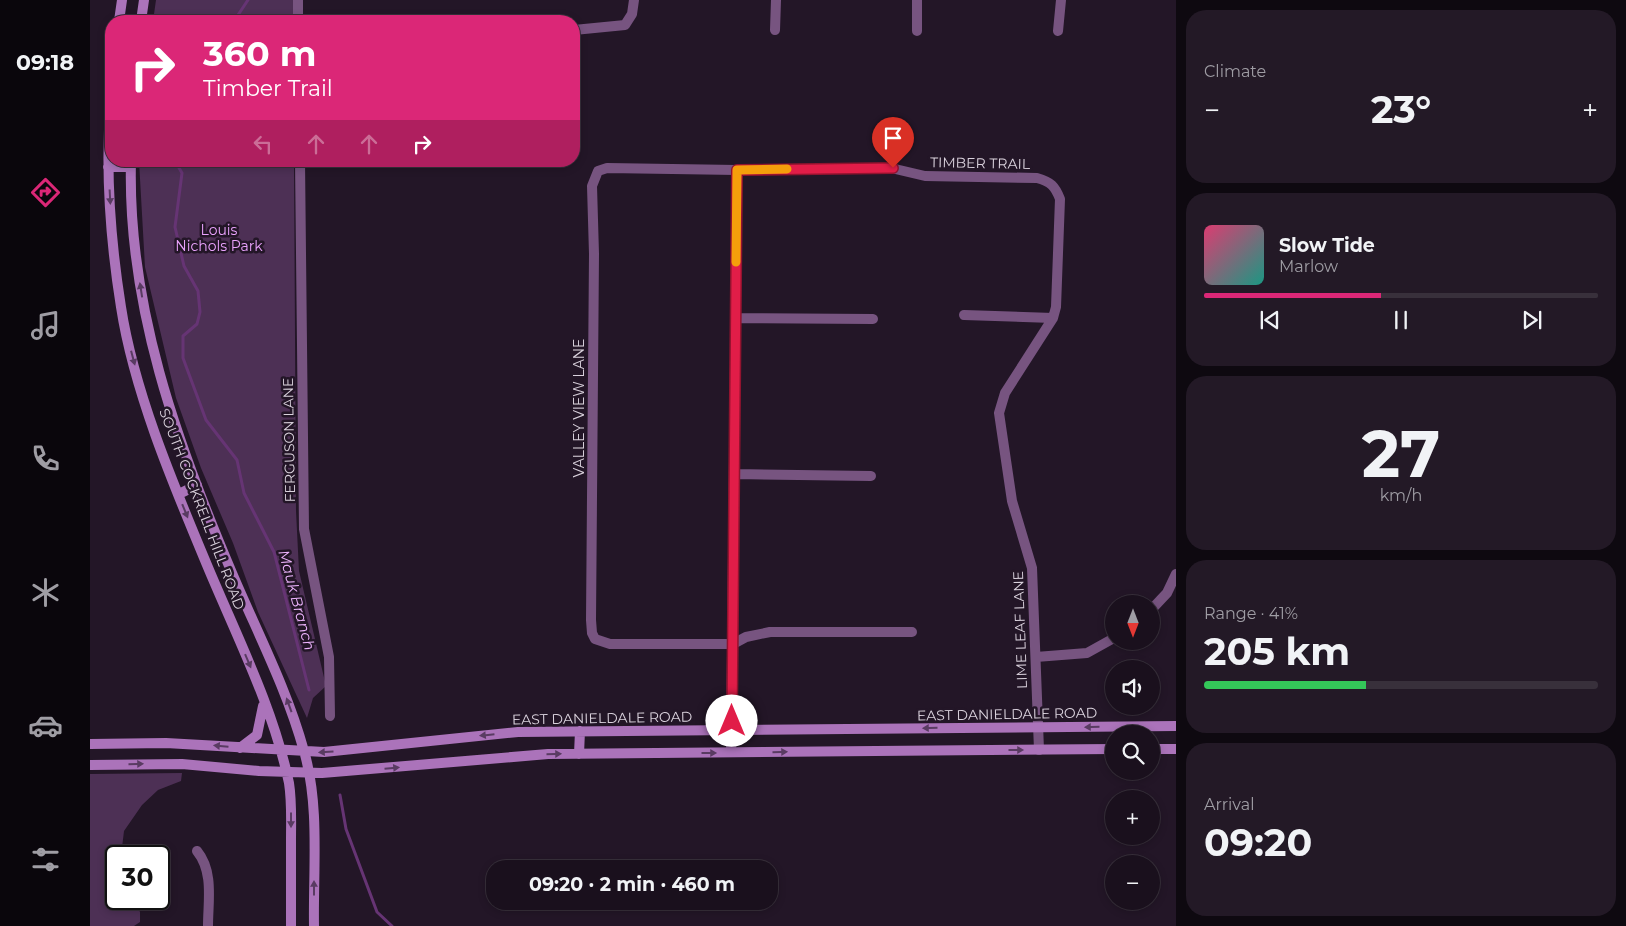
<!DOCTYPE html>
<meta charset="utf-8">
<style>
:root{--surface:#1a101d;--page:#231926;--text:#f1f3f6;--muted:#9f9da4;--line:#38303b;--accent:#db2777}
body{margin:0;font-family:Montserrat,sans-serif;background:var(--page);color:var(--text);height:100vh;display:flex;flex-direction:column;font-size:19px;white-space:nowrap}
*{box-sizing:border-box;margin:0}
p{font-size:16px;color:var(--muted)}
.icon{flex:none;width:28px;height:28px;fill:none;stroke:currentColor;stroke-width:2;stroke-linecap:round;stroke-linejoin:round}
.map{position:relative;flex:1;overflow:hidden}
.sheet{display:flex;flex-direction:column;gap:10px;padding:10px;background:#0e0910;width:450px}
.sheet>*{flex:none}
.guide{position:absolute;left:15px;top:15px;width:475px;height:152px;border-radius:20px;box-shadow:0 2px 8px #0003,0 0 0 1px var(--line);background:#db2777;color:#fff;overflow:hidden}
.needle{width:32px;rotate:180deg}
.tools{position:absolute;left:1015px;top:595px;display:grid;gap:10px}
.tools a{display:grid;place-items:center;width:55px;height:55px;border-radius:50%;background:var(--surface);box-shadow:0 2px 8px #0003,0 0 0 1px var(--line);font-size:25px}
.speed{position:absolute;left:15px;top:845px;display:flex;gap:10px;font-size:25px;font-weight:700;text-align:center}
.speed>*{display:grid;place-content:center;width:65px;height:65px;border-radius:50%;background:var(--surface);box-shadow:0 2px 8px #0003,0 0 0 1px var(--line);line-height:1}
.speed .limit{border:2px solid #111;border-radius:8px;background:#fff;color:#111}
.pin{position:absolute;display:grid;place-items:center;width:42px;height:42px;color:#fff;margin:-51px -21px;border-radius:50% 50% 50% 0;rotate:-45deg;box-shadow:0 0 5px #0007}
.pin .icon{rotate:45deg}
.me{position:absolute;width:55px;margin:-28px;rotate:0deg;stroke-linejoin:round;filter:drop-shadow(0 0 4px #0008)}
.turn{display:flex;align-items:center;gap:18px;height:105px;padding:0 15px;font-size:22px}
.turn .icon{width:65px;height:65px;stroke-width:2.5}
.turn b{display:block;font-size:35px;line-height:42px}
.lanes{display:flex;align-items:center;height:48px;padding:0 15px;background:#0003;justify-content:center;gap:25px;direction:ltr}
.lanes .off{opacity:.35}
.big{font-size:38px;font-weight:700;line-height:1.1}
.sheet .tile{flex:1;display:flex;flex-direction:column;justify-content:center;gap:8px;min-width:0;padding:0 18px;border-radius:20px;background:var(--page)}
.sheet .dial{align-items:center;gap:0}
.dial b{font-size:65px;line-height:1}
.song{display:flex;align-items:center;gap:15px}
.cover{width:60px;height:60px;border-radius:8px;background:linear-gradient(135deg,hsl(340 70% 55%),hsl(170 70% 35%))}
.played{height:5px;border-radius:2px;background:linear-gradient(90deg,var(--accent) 45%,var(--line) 45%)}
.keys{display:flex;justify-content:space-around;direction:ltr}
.heat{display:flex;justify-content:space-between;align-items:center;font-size:28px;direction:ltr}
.charge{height:8px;border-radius:4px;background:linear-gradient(90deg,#34c759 41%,var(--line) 0)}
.trip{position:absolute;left:396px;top:860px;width:292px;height:50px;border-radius:20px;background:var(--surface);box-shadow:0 2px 8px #0003,0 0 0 1px var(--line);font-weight:700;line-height:50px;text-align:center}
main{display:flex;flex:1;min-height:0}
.tab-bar{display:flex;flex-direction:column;width:90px;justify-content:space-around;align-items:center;background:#0a060c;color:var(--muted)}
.tab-bar .icon{width:35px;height:35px}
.tab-bar .current{color:var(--accent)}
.tab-bar b{font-size:22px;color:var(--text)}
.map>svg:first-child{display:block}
.green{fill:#4d3055}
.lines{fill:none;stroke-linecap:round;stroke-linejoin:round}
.stream{stroke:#663474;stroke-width:3}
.street{stroke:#775480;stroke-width:10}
.secondary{stroke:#ab73ba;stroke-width:10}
.oneway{fill:#593b62}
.route-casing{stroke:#92132f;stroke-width:12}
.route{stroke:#e11d48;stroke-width:9}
.slow{stroke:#f59e0b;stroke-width:9}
.labels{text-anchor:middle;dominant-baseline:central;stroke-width:5;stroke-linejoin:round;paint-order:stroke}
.street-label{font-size:14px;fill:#dad2dd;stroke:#231627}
.park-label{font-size:14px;fill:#eba3fe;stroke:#231627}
.water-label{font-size:15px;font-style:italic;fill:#edb4fd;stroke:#231627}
</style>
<main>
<nav class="tab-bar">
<b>09:18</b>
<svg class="icon current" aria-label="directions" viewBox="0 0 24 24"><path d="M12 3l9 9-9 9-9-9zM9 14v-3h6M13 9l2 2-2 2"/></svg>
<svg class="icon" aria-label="music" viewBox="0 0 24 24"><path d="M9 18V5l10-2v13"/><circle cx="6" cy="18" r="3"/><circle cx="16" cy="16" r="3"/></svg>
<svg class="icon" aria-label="phone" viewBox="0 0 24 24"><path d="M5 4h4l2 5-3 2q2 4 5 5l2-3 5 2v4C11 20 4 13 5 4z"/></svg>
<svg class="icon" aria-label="climate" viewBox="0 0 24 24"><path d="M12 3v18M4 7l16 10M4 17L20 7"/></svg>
<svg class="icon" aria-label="car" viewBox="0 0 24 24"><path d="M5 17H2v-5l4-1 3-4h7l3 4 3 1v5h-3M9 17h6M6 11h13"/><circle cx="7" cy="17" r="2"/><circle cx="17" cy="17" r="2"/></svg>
<svg class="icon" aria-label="filters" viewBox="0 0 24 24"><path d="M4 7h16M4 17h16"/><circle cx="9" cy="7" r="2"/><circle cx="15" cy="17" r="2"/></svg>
</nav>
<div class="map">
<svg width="1086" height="926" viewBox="0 0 1086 926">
<rect width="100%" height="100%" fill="#231627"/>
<path class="green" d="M 66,0 L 203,0 L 204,21 L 63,21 Z
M 49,161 L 204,161 L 206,511 L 209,571 L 236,686 L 223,698 L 217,718 L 168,612 L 143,543 L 111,468 L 86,398 L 55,267 Z
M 92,773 L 91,781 L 68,790 L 52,805 L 34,831 L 31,856 L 26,856 L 26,899 L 43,899 L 50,912 L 50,922 L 44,926 L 0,926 L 0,774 Z"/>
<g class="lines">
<path class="stream" d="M 144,21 L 158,0
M 85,161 L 92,173 L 85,227 L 94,266 L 108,291 L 110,312 L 107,324 L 93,336 L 93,358 L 116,420 L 147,460 L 154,493 L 184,552 L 219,690
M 250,795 L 256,829 L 287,912 L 302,926"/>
<path class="street" d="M 208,0 L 208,21
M 484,30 L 535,25 L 542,14 L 544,0
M 685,30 L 686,0
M 827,31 L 827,0
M 968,31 L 971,0
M 210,161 L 214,529 L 239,657 L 240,716
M 874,315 L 963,318
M 646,318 L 783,319
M 645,474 L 781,476
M 1061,610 L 1077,593 L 1086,574
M 822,632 L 680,632 L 656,637 L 643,644 L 520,644 L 505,639 L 502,633 L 501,620 L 504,254 L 502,186 L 508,171 L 517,168 L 647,170 L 801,168 L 835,176 L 947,178 C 961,182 965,186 970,199 L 966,307 L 963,318 L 915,393 L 909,413 L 922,501 L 942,568 L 949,750
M 946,657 L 997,653 L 1024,638
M 641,752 L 647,170
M 107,851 C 124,872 118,901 118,926"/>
<path class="secondary" d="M 29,21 L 32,0
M 51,21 L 54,0
M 21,96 C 15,166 20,238 31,307 C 44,392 84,486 117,565 C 147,637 183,707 199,783 C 202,802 201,821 201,840 C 201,868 201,897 201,926
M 41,161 C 37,305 87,443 142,573 C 167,632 197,689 214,751 C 230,806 223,869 224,926
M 18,167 L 41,167
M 89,494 L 107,485
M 0,744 L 76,743 L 234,752 L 428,732 L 1086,726
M 150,748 L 167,735 L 173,706
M 1061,749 L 1086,749
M 489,754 L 490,731
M 0,765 L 92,764 L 169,771 L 232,773 L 458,754 L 1024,749"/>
</g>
<defs><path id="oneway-solid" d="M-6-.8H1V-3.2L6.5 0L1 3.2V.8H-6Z" transform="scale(1.25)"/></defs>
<g class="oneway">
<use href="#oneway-solid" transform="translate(20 197) rotate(87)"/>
<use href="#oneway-solid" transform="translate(51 290) rotate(-99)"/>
<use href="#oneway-solid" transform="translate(43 358) rotate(75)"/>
<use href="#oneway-solid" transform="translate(95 511) rotate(68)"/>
<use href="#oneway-solid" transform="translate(158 661) rotate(67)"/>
<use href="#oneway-solid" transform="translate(199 705) rotate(-110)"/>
<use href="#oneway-solid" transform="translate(1002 727) rotate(179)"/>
<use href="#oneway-solid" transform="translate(840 728) rotate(179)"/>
<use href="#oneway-solid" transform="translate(397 735) rotate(174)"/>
<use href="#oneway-solid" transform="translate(131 746) rotate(-175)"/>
<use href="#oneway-solid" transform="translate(926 750)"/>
<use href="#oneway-solid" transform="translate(236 752) rotate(177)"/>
<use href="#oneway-solid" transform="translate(690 752) rotate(-1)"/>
<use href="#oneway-solid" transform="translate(619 753)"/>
<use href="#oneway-solid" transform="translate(464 754) rotate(-1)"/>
<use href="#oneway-solid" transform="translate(46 764) rotate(-1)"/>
<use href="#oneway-solid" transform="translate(302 768) rotate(-5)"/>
<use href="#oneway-solid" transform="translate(201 820) rotate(90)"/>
<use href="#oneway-solid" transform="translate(224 888) rotate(-90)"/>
</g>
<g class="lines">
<defs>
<path id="route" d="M 642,721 L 647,170 L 803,168"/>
</defs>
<use href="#route" class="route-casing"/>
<use href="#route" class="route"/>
<path class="slow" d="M 646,262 L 647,170 L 697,169"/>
</g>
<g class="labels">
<g class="street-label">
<text transform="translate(890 163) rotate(1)">TIMBER TRAIL</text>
<text transform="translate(489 408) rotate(-90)">VALLEY VIEW LANE</text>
<text transform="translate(199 440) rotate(-91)">FERGUSON LANE</text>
<text transform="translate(112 509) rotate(69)">SOUTH COCKRELL HILL ROAD</text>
<text transform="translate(930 630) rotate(-92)">LIME LEAF LANE</text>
<text transform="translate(917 714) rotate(-1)">EAST DANIELDALE ROAD</text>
<text transform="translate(512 718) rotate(-1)">EAST DANIELDALE ROAD</text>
</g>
<g class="park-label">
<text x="129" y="230">Louis<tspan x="129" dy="16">Nichols Park</tspan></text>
</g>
<g class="water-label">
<text transform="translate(207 600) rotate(75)">Mauk Branch</text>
</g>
</g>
</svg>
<div class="tools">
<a><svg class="needle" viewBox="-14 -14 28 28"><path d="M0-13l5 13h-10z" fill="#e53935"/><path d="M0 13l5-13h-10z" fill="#9f9da4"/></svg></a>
<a><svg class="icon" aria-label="sound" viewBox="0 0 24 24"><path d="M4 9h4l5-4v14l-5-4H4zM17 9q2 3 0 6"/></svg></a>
<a><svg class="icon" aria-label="search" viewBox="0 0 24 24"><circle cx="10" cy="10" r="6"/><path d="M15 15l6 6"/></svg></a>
<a>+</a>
<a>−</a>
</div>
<div class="speed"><div class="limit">30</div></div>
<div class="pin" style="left:803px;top:168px;background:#d93025"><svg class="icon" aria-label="arrive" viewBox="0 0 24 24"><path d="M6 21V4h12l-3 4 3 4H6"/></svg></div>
<svg class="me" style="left:642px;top:721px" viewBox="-20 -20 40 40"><circle r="19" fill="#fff"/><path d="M0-13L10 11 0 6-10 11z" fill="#e11d48"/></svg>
<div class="trip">09:20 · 2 min · 460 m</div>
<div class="guide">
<div class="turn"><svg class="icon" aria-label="right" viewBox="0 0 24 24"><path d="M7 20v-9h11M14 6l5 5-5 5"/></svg><div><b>360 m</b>Timber Trail</div></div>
<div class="lanes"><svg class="icon off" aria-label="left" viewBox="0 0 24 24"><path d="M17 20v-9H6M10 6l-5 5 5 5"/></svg><svg class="icon off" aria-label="ahead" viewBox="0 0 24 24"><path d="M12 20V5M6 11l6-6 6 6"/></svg><svg class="icon off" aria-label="ahead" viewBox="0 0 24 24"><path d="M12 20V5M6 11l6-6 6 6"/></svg><svg class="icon" aria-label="right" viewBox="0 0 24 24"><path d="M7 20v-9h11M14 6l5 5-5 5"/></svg></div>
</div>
</div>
<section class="sheet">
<div class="tile"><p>Climate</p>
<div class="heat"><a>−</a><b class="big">23°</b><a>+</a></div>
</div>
<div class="tile">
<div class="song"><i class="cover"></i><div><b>Slow Tide</b><p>Marlow</p></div></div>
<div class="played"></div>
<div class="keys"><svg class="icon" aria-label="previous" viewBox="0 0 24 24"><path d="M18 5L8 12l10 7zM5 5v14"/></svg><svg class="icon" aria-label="pause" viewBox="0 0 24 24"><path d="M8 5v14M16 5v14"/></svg><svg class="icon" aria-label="next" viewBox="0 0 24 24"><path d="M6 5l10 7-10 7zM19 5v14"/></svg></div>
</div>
<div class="tile dial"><b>27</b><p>km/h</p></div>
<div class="tile"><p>Range · 41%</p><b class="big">205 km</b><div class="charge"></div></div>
<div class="tile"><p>Arrival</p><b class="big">09:20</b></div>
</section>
</main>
